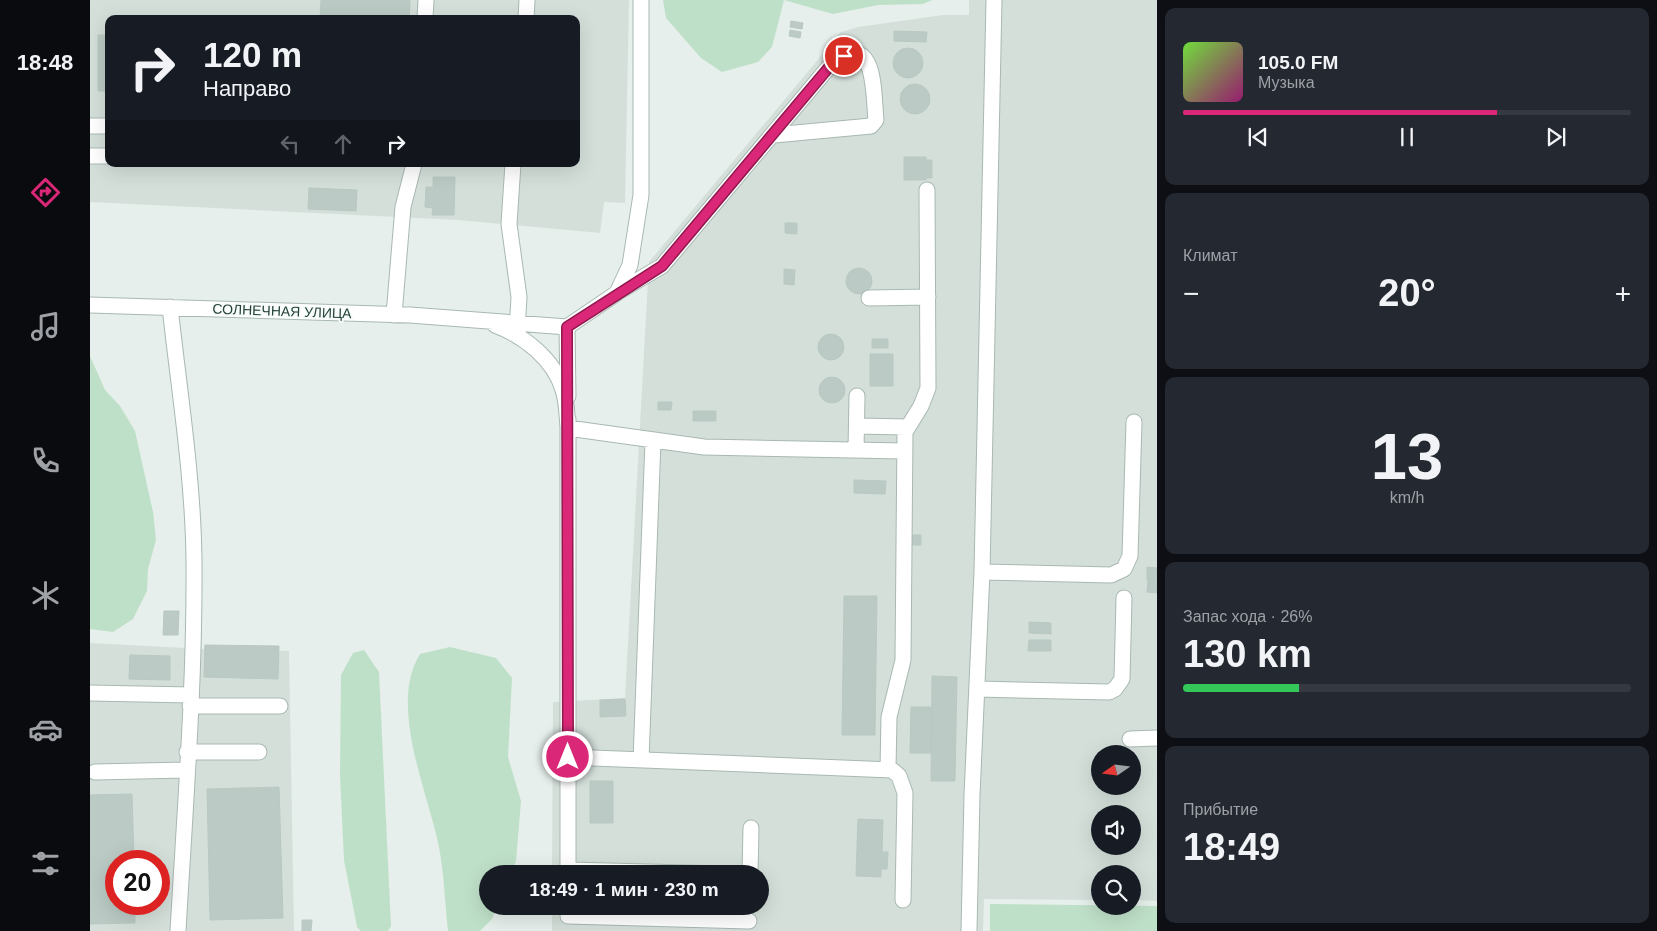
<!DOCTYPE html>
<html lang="ru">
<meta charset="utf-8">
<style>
:root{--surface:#171b24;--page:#242831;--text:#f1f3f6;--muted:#9ea1a6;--line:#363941;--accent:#db2777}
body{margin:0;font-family:Arial,sans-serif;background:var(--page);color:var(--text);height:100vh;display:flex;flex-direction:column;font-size:19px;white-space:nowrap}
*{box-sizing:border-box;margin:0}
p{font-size:16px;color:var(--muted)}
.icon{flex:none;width:28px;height:28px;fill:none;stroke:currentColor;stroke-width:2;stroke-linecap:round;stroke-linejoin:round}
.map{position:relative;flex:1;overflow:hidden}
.side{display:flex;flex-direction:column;gap:8px;padding:8px;background:#0d0f14;width:500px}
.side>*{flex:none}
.top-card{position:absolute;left:15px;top:15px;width:475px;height:152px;border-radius:10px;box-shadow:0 5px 20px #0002;background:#171b24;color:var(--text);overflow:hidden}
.needle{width:32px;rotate:256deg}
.fabs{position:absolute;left:1001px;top:745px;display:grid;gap:10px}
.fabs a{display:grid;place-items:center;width:50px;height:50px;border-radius:50%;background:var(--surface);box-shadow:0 5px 20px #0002;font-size:25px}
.speed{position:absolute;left:15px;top:850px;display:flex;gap:10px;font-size:25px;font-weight:700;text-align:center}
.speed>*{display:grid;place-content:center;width:65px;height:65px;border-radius:50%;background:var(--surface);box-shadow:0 5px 20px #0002;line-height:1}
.speed .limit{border:8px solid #d22;background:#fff;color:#111}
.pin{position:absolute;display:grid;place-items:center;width:42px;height:42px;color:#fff;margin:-21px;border:2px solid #fff;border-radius:50%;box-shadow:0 1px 5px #0007}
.me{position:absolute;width:55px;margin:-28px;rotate:0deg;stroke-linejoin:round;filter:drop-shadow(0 0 4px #0008)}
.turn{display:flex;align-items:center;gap:18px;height:105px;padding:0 15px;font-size:22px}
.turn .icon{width:65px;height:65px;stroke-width:2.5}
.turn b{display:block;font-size:35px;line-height:42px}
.lanes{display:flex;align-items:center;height:48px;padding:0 15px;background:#0003;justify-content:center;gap:25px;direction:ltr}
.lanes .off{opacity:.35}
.big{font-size:38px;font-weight:600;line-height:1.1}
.side .card{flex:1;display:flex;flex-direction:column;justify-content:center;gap:8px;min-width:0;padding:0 18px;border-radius:10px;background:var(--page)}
.side .dial{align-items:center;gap:0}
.dial b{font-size:65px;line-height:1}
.song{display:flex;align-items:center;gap:15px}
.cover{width:60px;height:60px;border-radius:8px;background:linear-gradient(135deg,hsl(100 70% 55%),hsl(320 70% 35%))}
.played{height:5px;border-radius:2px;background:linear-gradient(90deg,var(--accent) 70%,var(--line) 70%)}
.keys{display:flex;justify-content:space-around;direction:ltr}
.heat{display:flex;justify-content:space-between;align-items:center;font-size:28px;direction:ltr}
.charge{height:8px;border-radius:4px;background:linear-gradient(90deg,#34c759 26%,var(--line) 0)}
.trip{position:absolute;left:389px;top:865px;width:290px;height:50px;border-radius:25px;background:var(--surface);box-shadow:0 5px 20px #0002;font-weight:600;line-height:50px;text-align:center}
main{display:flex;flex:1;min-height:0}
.dock{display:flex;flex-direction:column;width:90px;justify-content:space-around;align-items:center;background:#090b0e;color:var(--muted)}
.dock .icon{width:35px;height:35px}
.dock .current{color:var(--accent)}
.dock b{font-size:22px;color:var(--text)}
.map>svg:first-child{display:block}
.built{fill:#d4dfda;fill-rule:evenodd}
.green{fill:#bfe0c8}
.building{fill:#bbcac4;stroke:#b8c9c2}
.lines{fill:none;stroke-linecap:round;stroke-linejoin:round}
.minor-casing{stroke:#a8b8b2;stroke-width:17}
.minor{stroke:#fff;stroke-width:15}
.route-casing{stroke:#8e194d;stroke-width:12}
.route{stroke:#db2777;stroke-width:9}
.labels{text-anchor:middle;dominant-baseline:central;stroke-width:4;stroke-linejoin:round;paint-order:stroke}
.street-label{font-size:14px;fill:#24423a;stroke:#f7fbf9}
</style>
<main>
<nav class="dock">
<b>18:48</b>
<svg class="icon current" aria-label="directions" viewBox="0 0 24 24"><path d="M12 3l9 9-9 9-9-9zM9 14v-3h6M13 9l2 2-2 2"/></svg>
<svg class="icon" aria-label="music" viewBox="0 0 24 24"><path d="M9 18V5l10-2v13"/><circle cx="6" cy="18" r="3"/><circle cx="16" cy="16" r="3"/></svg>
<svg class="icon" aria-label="phone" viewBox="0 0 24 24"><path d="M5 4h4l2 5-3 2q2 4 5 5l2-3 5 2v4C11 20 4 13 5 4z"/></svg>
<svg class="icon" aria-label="climate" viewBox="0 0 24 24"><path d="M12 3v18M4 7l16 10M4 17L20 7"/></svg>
<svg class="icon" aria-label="car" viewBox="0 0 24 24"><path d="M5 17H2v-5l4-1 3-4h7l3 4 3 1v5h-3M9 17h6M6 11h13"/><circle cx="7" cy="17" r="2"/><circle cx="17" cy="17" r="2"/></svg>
<svg class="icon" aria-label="filters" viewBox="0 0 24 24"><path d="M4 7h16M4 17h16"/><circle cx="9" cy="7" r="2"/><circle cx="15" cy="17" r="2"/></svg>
</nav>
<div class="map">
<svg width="1067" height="931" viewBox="0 0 1067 931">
<rect width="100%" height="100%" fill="#e6efeb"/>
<path class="built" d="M 0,0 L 539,0 L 535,203 L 514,202 L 510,233 L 368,220 L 0,202 ZM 19,19 L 486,19 L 486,164 L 19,164 Z
M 879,0 L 1067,0 L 1067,901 L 1043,900 L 1042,874 L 1010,874 L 1010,900 L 894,899 L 893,931 L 462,931 L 462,906 L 670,906 L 670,874 L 462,874 L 463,702 L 535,698 L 559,262 L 751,32 L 768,27 L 853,15 L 879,15 ZM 1010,754 L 1042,754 L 1042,786 L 1010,786 ZM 1010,814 L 1042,814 L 1042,846 L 1010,846 Z
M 0,643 L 114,649 L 115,645 L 189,646 L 189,651 L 199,651 L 204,931 L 0,931 ZM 26,861 L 69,861 L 69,904 L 26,904 Z"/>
<path class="green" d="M 573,0 L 842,0 L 833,4 L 788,5 L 743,14 L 694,0 L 682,47 L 668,62 L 632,72 L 611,58 L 576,18 Z
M 0,356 L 15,390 L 30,406 L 45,431 L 63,512 L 66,540 L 58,569 L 57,591 L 43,619 L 23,632 L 0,629 Z
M 360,647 L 406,658 L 422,678 L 418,757 L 431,801 L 426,861 L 420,874 L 398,874 L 398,906 L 407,906 L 402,919 L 390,931 L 358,931 C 355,903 354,874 349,847 C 338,792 298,705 330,654 Z
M 274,650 L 289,672 L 301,926 L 298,931 L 271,931 L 267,927 L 254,860 L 250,774 L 251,675 L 263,653 Z
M 900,904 L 1067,906 L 1067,931 L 900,931 Z"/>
<path class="building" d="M 231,0 L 320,0 L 319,19 L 230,19 Z
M 701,21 L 713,23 L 712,29 L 700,27 Z
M 700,30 L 711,32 L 710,38 L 699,36 Z
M 804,31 L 837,32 L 836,42 L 804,41 Z
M 8,35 L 19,35 L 19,91 L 8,91 Z
M803 63a15 15 0 1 1 30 0a15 15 0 1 1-30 0Z
M810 99a15 15 0 1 1 30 0a15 15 0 1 1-30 0Z
M 814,157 L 836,157 L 836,160 L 842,160 L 842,178 L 836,178 L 836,180 L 814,180 Z
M 343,177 L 365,177 L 364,215 L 342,215 L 343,208 L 335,207 L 336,187 L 343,187 Z
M 219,188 L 267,190 L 266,211 L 218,209 Z
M 695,223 L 707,223 L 707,234 L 695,233 Z
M756 281a13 13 0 1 1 26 0a13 13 0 1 1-26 0Z
M 694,269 L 705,270 L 704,285 L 694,284 Z
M728 347a13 13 0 1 1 26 0a13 13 0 1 1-26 0Z
M 782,339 L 798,339 L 798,348 L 782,348 Z
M 780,354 L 803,354 L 803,386 L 780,386 Z
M729 390a13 13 0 1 1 26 0a13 13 0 1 1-26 0Z
M 568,402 L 582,402 L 581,410 L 568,410 Z
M 603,411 L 626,411 L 626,421 L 603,421 Z
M 764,480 L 796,481 L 795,494 L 764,493 Z
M 821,535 L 831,535 L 831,545 L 821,545 Z
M 1057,567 L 1067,568 L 1067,580 L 1057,580 Z
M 1058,580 L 1067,581 L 1067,593 L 1057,592 Z
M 754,596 L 787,596 L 785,735 L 752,735 Z
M 74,611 L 89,611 L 88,635 L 73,635 Z
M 939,622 L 961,623 L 961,634 L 939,633 Z
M 939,640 L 961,640 L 961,651 L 938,651 Z
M 115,645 L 189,646 L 188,679 L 114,677 Z
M 40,655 L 80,656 L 80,680 L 39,679 Z
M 842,676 L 867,677 L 865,781 L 841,781 Z
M 535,699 L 536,716 L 510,717 L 510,700 Z
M 821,707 L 842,707 L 841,753 L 820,753 Z
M 500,781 L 523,781 L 523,823 L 500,823 Z
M 189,787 L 193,918 L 120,920 L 117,789 Z
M 42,794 L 44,861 L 26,861 L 26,904 L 45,904 L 45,923 L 0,924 L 0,795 Z
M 768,819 L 793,820 L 792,852 L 798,852 L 797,869 L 791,869 L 791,877 L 766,876 Z
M 212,920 L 222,920 L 221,931 L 212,931 Z"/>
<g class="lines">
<defs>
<path id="minor" d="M 335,19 L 336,0
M 436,19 L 437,0
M 0,126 L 19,126
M 0,156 L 19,156
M 423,164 L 419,224 L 429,297 L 427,331
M 528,292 L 572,266 L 743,62 C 787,30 783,93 786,120 L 781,126 L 684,135
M 779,298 L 838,297
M 0,305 L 320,315 L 477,327 L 527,293 L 540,265 L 551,195 L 551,0
M 80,307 C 89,390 103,475 104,560 C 105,683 95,808 88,931
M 304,315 L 313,207 L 324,164
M 405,325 C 434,336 464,359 473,390 C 477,402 477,416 478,428 L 478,874
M 477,327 L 478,396
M 478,419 L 478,428 L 614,447 L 814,451
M 767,426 L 817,427
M 766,450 L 767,396
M 892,572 L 1021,575 L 1034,569 L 1040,556 L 1044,422
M 887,689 L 1019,692 L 1025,689 L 1032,679 L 1034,598
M 0,693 L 101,695
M 100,706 L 190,706
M 1040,739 L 1067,738
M 97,752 L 169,752
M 478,757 L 802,770 L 809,776 L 815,793 L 813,900
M 551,760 L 563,441
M 798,769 L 799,717 L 813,660 L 815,432 L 831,406 L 838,388 L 837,190
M 5,772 L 96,770
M 478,870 L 636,874
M 660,874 L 661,828
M 478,916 L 659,921
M 879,931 L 882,795 L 892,572 L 904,0"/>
</defs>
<use href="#minor" class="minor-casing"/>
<use href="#minor" class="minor"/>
</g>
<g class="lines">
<defs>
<path id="route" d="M 478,757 L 477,327 L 572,266 L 740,66 L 754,56"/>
</defs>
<use href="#route" class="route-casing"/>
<use href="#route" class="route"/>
</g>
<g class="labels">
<g class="street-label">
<text transform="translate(192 311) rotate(2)">СОЛНЕЧНАЯ УЛИЦА</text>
</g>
</g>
</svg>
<div class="fabs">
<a><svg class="needle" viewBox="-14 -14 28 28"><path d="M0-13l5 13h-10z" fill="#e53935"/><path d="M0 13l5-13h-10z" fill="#9ea1a6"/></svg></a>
<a><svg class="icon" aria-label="sound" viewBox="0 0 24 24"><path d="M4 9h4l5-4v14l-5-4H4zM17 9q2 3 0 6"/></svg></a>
<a><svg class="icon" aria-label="search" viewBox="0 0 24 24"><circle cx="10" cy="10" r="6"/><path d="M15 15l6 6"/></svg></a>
</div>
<div class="speed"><div class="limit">20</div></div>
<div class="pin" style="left:754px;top:56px;background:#d93025"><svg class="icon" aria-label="arrive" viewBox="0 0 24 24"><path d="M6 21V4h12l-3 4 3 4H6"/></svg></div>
<svg class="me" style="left:478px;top:757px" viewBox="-20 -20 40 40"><circle r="17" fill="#db2777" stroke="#fff" stroke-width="3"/><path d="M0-11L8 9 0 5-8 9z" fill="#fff"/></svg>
<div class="trip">18:49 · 1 мин · 230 m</div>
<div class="top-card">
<div class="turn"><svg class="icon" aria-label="right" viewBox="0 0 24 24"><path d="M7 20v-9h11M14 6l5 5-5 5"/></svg><div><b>120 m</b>Направо</div></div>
<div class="lanes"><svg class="icon off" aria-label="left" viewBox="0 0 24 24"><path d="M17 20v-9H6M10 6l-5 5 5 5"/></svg><svg class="icon off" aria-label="ahead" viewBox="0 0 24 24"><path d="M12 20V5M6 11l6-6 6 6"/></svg><svg class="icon" aria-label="right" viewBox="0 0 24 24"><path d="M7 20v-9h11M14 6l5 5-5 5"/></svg></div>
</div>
</div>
<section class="side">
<div class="card">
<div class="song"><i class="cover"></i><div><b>105.0 FM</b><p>Музыка</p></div></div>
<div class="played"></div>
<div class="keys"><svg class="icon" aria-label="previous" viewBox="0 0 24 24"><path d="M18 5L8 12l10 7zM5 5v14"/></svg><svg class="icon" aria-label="pause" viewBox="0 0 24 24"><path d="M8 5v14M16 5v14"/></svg><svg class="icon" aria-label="next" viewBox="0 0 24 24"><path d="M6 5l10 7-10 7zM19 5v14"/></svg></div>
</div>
<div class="card"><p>Климат</p>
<div class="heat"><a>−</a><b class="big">20°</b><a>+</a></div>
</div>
<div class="card dial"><b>13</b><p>km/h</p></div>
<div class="card"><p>Запас хода · 26%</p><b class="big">130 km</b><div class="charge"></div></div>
<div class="card"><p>Прибытие</p><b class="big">18:49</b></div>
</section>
</main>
